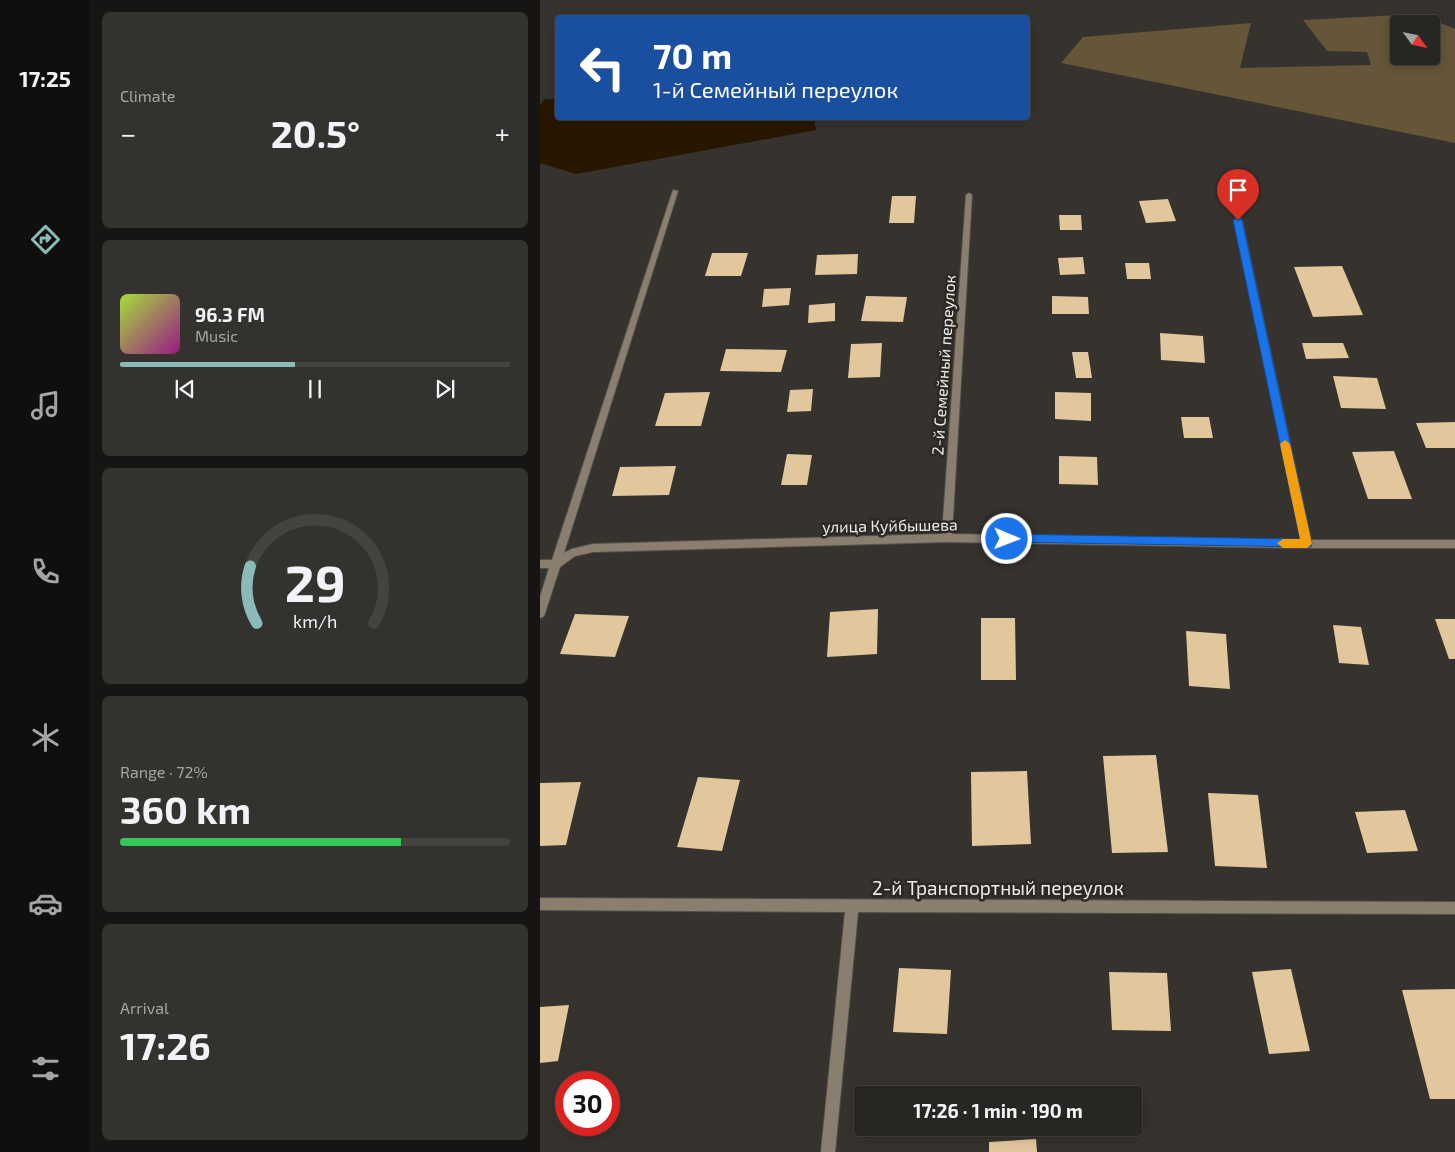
<!DOCTYPE html>
<meta charset="utf-8">
<style>
:root{--surface:#282622;--page:#34322f;--text:#f1f3f6;--muted:#a5a5a5;--line:#444340;--accent:#8bbbb9}
body{margin:0;font-family:"Exo 2",sans-serif;background:var(--page);color:var(--text);height:100vh;display:flex;flex-direction:column;font-size:19px;white-space:nowrap}
*{box-sizing:border-box;margin:0}
p{font-size:16px;color:var(--muted)}
.icon{flex:none;width:28px;height:28px;fill:none;stroke:currentColor;stroke-width:2;stroke-linecap:round;stroke-linejoin:round}
.map{position:relative;flex:1;overflow:hidden}
.side{display:flex;flex-direction:column;gap:12px;padding:12px;background:#161513;width:450px}
.side>*{flex:none}
.hud{position:absolute;left:15px;top:15px;width:475px;height:105px;border-radius:5px;box-shadow:0 2px 12px #0003,0 0 0 1px var(--line);background:#1a4fa0;color:#fff;overflow:hidden}
.needle{width:32px;rotate:123deg}
.tools{position:absolute;left:850px;top:15px;display:grid;gap:10px}
.tools a{display:grid;place-items:center;width:50px;height:50px;border-radius:5px;background:var(--surface);box-shadow:0 2px 12px #0003,0 0 0 1px var(--line);font-size:25px}
.speed{position:absolute;left:15px;top:1071px;display:flex;gap:10px;font-size:25px;font-weight:700;text-align:center}
.speed>*{display:grid;place-content:center;width:65px;height:65px;border-radius:50%;background:var(--surface);box-shadow:0 2px 12px #0003,0 0 0 1px var(--line);line-height:1}
.speed .limit{border:8px solid #d22;background:#fff;color:#111}
.pin{position:absolute;display:grid;place-items:center;width:42px;height:42px;color:#fff;margin:-51px -21px;border-radius:50% 50% 50% 0;rotate:-45deg;box-shadow:0 0 5px #0007}
.pin .icon{rotate:45deg}
.me{position:absolute;width:55px;margin:-28px;rotate:91deg;stroke-linejoin:round;filter:drop-shadow(0 0 4px #0008)}
.turn{display:flex;align-items:center;gap:18px;height:105px;padding:0 15px;font-size:22px}
.turn .icon{width:65px;height:65px;stroke-width:2.5}
.turn b{display:block;font-size:35px;line-height:42px}
.big{font-size:38px;font-weight:700;line-height:1.1}
.side .tile{flex:1;display:flex;flex-direction:column;justify-content:center;gap:8px;min-width:0;padding:0 18px;border-radius:8px;background:var(--page)}
.side .dial{align-items:center;gap:0}
.dial svg{height:130px;overflow:visible;fill:none;stroke:var(--line);stroke-width:7;stroke-linecap:round;text-anchor:middle}
.dial text{fill:var(--text);stroke:none}
.song{display:flex;align-items:center;gap:15px}
.cover{width:60px;height:60px;border-radius:8px;background:linear-gradient(135deg,hsl(80 70% 55%),hsl(310 70% 35%))}
.played{height:5px;border-radius:2px;background:linear-gradient(90deg,var(--accent) 45%,var(--line) 45%)}
.keys{display:flex;justify-content:space-around;direction:ltr}
.heat{display:flex;justify-content:space-between;align-items:center;font-size:28px;direction:ltr}
.charge{height:8px;border-radius:4px;background:linear-gradient(90deg,#34c759 72%,var(--line) 0)}
.trip{position:absolute;left:314px;top:1086px;width:288px;height:50px;border-radius:5px;background:var(--surface);box-shadow:0 2px 12px #0003,0 0 0 1px var(--line);font-weight:700;line-height:50px;text-align:center}
main{display:flex;flex:1;min-height:0}
.tab-bar{display:flex;flex-direction:column;width:90px;justify-content:space-around;align-items:center;background:#100f0e;color:var(--muted)}
.tab-bar .icon{width:35px;height:35px}
.tab-bar .active{color:var(--accent)}
.tab-bar b{font-size:22px;color:var(--text)}
.map>svg:first-child{display:block}
.green{fill:#655539;fill-rule:evenodd}
.water{fill:#271700}
.building{fill:#e2c79c}
.lines{fill:none;stroke-linecap:round;stroke-linejoin:round}
.minor-casing{stroke:#53514c;stroke-width:2}
.minor{fill:#8a7f6e;fill-rule:evenodd}
.route{fill:#1a73e8;stroke:#114b97}
.slow{fill:#f59e0b}
.labels{text-anchor:middle;dominant-baseline:central;stroke-width:5;stroke-linejoin:round;paint-order:stroke}
.street-label{font-size:16px;fill:#eeece8;stroke:#2c2924}
.near-street-label{font-size:19px;fill:#eeece8;stroke:#2c2924}
</style>
<main>
<nav class="tab-bar">
<b>17:25</b>
<svg class="icon active" aria-label="directions" viewBox="0 0 24 24"><path d="M12 3l9 9-9 9-9-9zM9 14v-3h6M13 9l2 2-2 2"/></svg>
<svg class="icon" aria-label="music" viewBox="0 0 24 24"><path d="M9 18V5l10-2v13"/><circle cx="6" cy="18" r="3"/><circle cx="16" cy="16" r="3"/></svg>
<svg class="icon" aria-label="phone" viewBox="0 0 24 24"><path d="M5 4h4l2 5-3 2q2 4 5 5l2-3 5 2v4C11 20 4 13 5 4z"/></svg>
<svg class="icon" aria-label="climate" viewBox="0 0 24 24"><path d="M12 3v18M4 7l16 10M4 17L20 7"/></svg>
<svg class="icon" aria-label="car" viewBox="0 0 24 24"><path d="M5 17H2v-5l4-1 3-4h7l3 4 3 1v5h-3M9 17h6M6 11h13"/><circle cx="7" cy="17" r="2"/><circle cx="17" cy="17" r="2"/></svg>
<svg class="icon" aria-label="filters" viewBox="0 0 24 24"><path d="M4 7h16M4 17h16"/><circle cx="9" cy="7" r="2"/><circle cx="15" cy="17" r="2"/></svg>
</nav>
<section class="side">
<div class="tile"><p>Climate</p>
<div class="heat"><a>−</a><b class="big">20.5°</b><a>+</a></div>
</div>
<div class="tile">
<div class="song"><i class="cover"></i><div><b>96.3 FM</b><p>Music</p></div></div>
<div class="played"></div>
<div class="keys"><svg class="icon" aria-label="previous" viewBox="0 0 24 24"><path d="M18 5L8 12l10 7zM5 5v14"/></svg><svg class="icon" aria-label="pause" viewBox="0 0 24 24"><path d="M8 5v14M16 5v14"/></svg><svg class="icon" aria-label="next" viewBox="0 0 24 24"><path d="M6 5l10 7-10 7zM19 5v14"/></svg></div>
</div>
<div class="tile dial"><svg viewBox="0 0 100 80">
<path d="M14 69A42 42 0 1 1 86 69"/>
<path d="M14 69A42 42 0 0 1 10 34" stroke="#8bbbb9"/>
<text x="50" y="56" font-size="32" font-weight="700">29</text>
<text x="50" y="72" font-size="11">km/h</text>
</svg></div>
<div class="tile"><p>Range · 72%</p><b class="big">360 km</b><div class="charge"></div></div>
<div class="tile"><p>Arrival</p><b class="big">17:26</b></div>
</section>
<div class="map">
<svg width="915" height="1152" viewBox="0 0 915 1152">
<rect width="100%" height="100%" fill="#36332e"/>
<path class="green" d="M 879,14 L 915,29 L 915,143 L 521,63 L 543,37 L 711,23 L 700,68 L 831,65 L 827,52 L 787,51 L 763,20 ZM 859,24 L 891,24 L 891,56 L 859,56 Z"/>
<path class="water" d="M 4,99 L 17,99 L 18,118 L 274,118 L 276,130 L 36,174 L 0,163 L 0,106 Z"/>
<path class="building" d="M 352,196 L 376,196 L 374,223 L 349,223 Z
M 628,199 L 636,221 L 606,223 L 599,201 Z
M 519,215 L 541,215 L 542,230 L 520,230 Z
M 172,253 L 208,253 L 201,276 L 165,276 Z
M 318,254 L 317,274 L 275,275 L 277,255 Z
M 543,257 L 545,274 L 520,275 L 518,258 Z
M 585,263 L 609,263 L 611,279 L 587,279 Z
M 802,266 L 823,315 L 773,317 L 754,267 Z
M 251,288 L 249,305 L 222,307 L 224,289 Z
M 326,296 L 367,297 L 363,322 L 321,321 Z
M 512,296 L 548,297 L 549,314 L 512,314 Z
M 295,303 L 295,321 L 268,323 L 269,305 Z
M 620,333 L 663,336 L 665,363 L 621,360 Z
M 342,343 L 340,377 L 308,378 L 311,344 Z
M 762,343 L 803,343 L 809,358 L 766,359 Z
M 186,349 L 247,350 L 241,372 L 180,371 Z
M 532,352 L 548,352 L 552,378 L 536,378 Z
M 793,376 L 837,378 L 846,409 L 801,408 Z
M 273,389 L 271,411 L 247,412 L 250,390 Z
M 170,392 L 161,426 L 115,426 L 125,393 Z
M 515,392 L 551,393 L 551,421 L 515,419 Z
M 641,417 L 669,417 L 673,438 L 644,438 Z
M 915,422 L 915,448 L 886,448 L 876,423 Z
M 854,451 L 872,499 L 828,499 L 812,452 Z
M 247,454 L 272,455 L 267,485 L 241,485 Z
M 519,456 L 557,457 L 558,485 L 519,484 Z
M 136,466 L 129,495 L 72,496 L 80,467 Z
M 338,609 L 337,654 L 287,657 L 290,612 Z
M 35,614 L 89,616 L 75,657 L 20,654 Z
M 441,618 L 475,618 L 476,680 L 441,680 Z
M 895,619 L 915,619 L 915,659 L 909,659 Z
M 793,625 L 821,627 L 829,665 L 799,663 Z
M 646,631 L 686,634 L 690,689 L 649,686 Z
M 616,755 L 628,852 L 572,853 L 563,756 Z
M 487,771 L 491,844 L 432,846 L 431,772 Z
M 158,777 L 200,780 L 182,851 L 137,847 Z
M 41,782 L 26,845 L 0,846 L 0,783 Z
M 668,793 L 718,795 L 727,868 L 675,866 Z
M 865,810 L 878,851 L 827,853 L 815,812 Z
M 359,968 L 411,970 L 407,1034 L 353,1032 Z
M 751,969 L 770,1051 L 729,1054 L 712,972 Z
M 569,972 L 627,973 L 631,1031 L 572,1030 Z
M 915,989 L 915,1099 L 890,1099 L 862,990 Z
M 29,1005 L 18,1061 L 0,1063 L 0,1007 Z
M 496,1139 L 497,1152 L 449,1152 L 449,1142 Z"/>
<g class="lines">
<defs>
<path id="minor" d="M 133,190 L 138,191 L 24,553 L 32,549 L 53,544 L 402,534 L 426,195 L 429,193 L 432,195 L 412,534 L 761,540 L 694,220 L 698,218 L 702,220 L 771,540 L 915,540 L 915,548 L 767,548 L 407,542 L 53,552 L 35,556 L 20,567 L 5,613 L 4,616 L 0,618 L 0,597 L 9,568 L 0,568 L 0,560 L 12,560 Z
M 0,898 L 915,902 L 915,914 L 318,912 L 295,1152 L 281,1152 L 305,912 L 0,910 Z"/>
</defs>
<use href="#minor" class="minor-casing"/>
<use href="#minor" class="minor"/>
</g>
<path class="route" d="M 695,219 L 702,220 L 772,544 L 771,547 L 463,542 L 461,539 L 463,535 L 467,534 L 760,539 L 693,220 Z"/>
<path class="slow" d="M 745,440 L 750,444 L 772,544 L 767,548 L 743,548 L 737,543 L 743,539 L 760,539 L 740,444 Z"/>
<g class="labels">
<g class="street-label">
<text transform="translate(403 365) rotate(-86)">2-й Семейный переулок</text>
<text transform="translate(350 525) rotate(-1)">улица Куйбышева</text>
</g>
<g class="near-street-label">
<text x="458" y="887">2-й Транспортный переулок</text>
</g>
</g>
</svg>
<div class="tools">
<a><svg class="needle" viewBox="-14 -14 28 28"><path d="M0-13l5 13h-10z" fill="#e53935"/><path d="M0 13l5-13h-10z" fill="#a5a5a5"/></svg></a>
</div>
<div class="speed"><div class="limit">30</div></div>
<div class="pin" style="left:698px;top:220px;background:#d93025"><svg class="icon" aria-label="arrive" viewBox="0 0 24 24"><path d="M6 21V4h12l-3 4 3 4H6"/></svg></div>
<svg class="me" style="left:467px;top:539px" viewBox="-20 -20 40 40"><circle r="17" fill="#1a73e8" stroke="#fff" stroke-width="3"/><path d="M0-11L8 9 0 5-8 9z" fill="#fff"/></svg>
<div class="trip">17:26 · 1 min · 190 m</div>
<div class="hud">
<div class="turn"><svg class="icon" aria-label="left" viewBox="0 0 24 24"><path d="M17 20v-9H6M10 6l-5 5 5 5"/></svg><div><b>70 m</b>1-й Семейный переулок</div></div>
</div>
</div>
</main>
